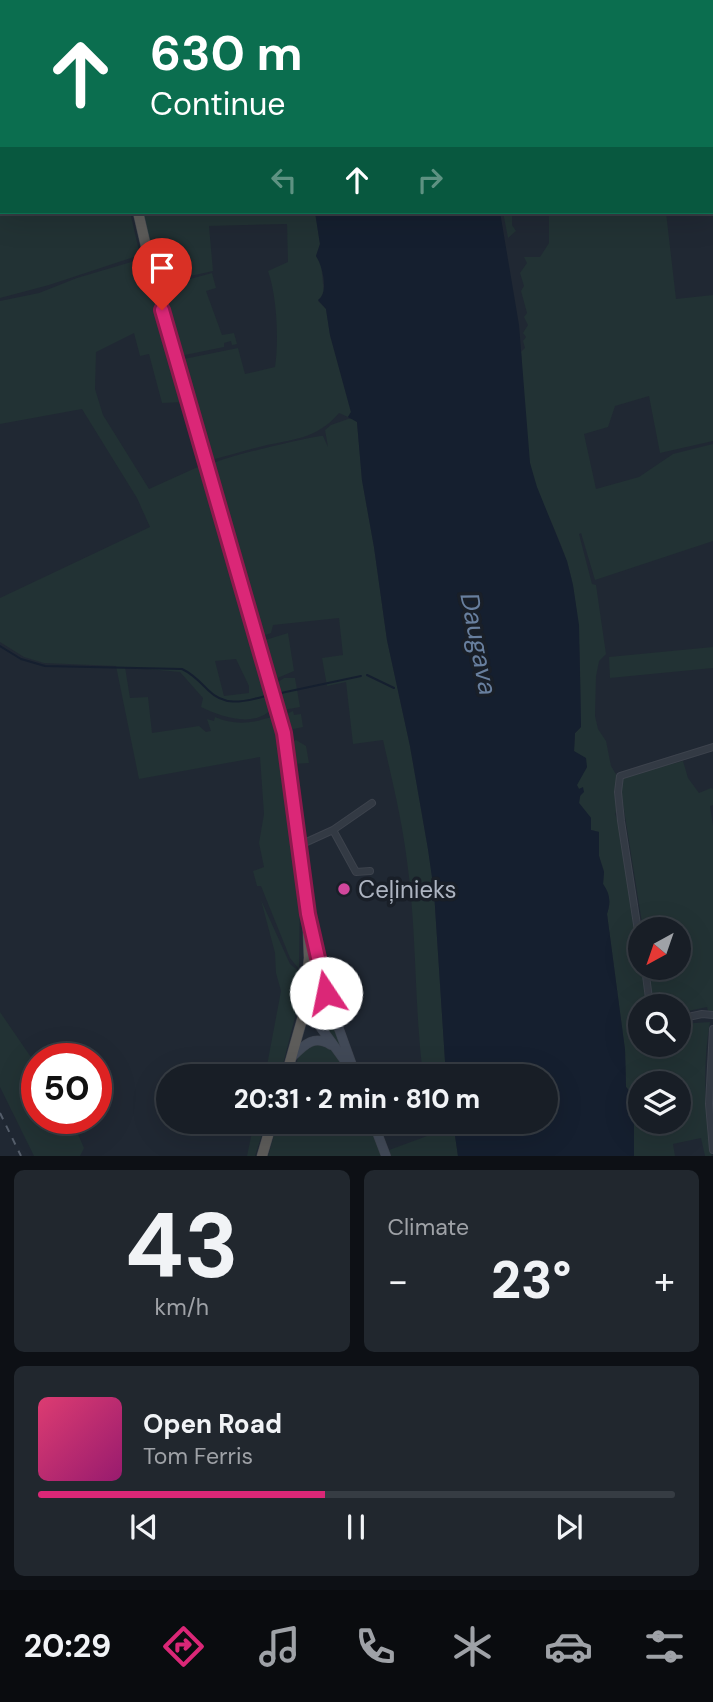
<!DOCTYPE html>
<meta charset="utf-8">
<style>
:root{--surface:#181e26;--page:#21272e;--text:#f1f3f6;--muted:#9fa2a7;--line:#363c43;--accent:#db2777}
body{margin:0;font-family:"DM Sans",sans-serif;background:var(--page);color:var(--text);height:100vh;display:flex;flex-direction:column;font-size:26px;white-space:nowrap}
*{box-sizing:border-box;margin:0}
p{font-size:23px;color:var(--muted)}
.icon{flex:none;width:38px;height:38px;fill:none;stroke:currentColor;stroke-width:2;stroke-linecap:round;stroke-linejoin:round}
.map{position:relative;height:1156px;overflow:hidden}
.sheet{display:flex;flex-direction:column;gap:14px;padding:14px;background:#0d1015;flex:1}
.sheet>*{flex:none}
.top-card{position:absolute;left:0px;top:0px;width:714px;height:214px;box-shadow:0 7px 28px #0002,0 0 0 2px var(--line);background:#0b6e4f;color:#fff;overflow:hidden}
.needle{width:46px;rotate:220deg}
.fabs{position:absolute;left:628px;top:917px;display:grid;gap:14px}
.fabs a{display:grid;place-items:center;width:63px;height:63px;border-radius:50%;background:var(--surface);box-shadow:0 7px 28px #0002,0 0 0 2px var(--line);font-size:35px}
.speed{position:absolute;left:21px;top:1043px;display:flex;gap:14px;font-size:35px;font-weight:700;text-align:center}
.speed>*{display:grid;place-content:center;width:91px;height:91px;border-radius:50%;background:var(--surface);box-shadow:0 7px 28px #0002,0 0 0 2px var(--line);line-height:1}
.speed .limit{border:10px solid #d22;background:#fff;color:#111}
.pin{position:absolute;display:grid;place-items:center;width:60px;height:60px;color:#fff;margin:-72px -30px;border-radius:50% 50% 50% 0;rotate:-45deg;box-shadow:0 0 7px #0007}
.pin .icon{rotate:45deg}
.me{position:absolute;width:77px;margin:-38px;rotate:349deg;stroke-linejoin:round;filter:drop-shadow(0 0 5px #0008)}
.turn{display:flex;align-items:center;gap:24px;height:147px;padding:0 35px;font-size:32px}
.turn .icon{width:91px;height:91px;stroke-width:2.5}
.turn b{display:block;font-size:49px;line-height:60px}
.lanes{display:flex;align-items:center;height:66px;padding:0 35px;background:#0003;justify-content:center;gap:35px;direction:ltr}
.lanes .off{opacity:.35}
.big{font-size:52px;font-weight:800;line-height:1.1}
.sheet .card{flex:1;display:flex;flex-direction:column;justify-content:center;gap:10px;min-width:0;padding:0 24px;border-radius:10px;background:var(--page)}
.sheet .dial{align-items:center;gap:0}
.dial b{font-size:91px;line-height:1}
.song{display:flex;align-items:center;gap:21px}
.cover{width:84px;height:84px;border-radius:10px;background:linear-gradient(135deg,hsl(340 70% 55%),hsl(320 70% 35%))}
.played{height:7px;border-radius:4px;background:linear-gradient(90deg,var(--accent) 45%,var(--line) 45%)}
.keys{display:flex;justify-content:space-around;direction:ltr}
.heat{display:flex;justify-content:space-between;align-items:center;font-size:38px;direction:ltr}
.sheet .tiles{flex:1;display:grid;gap:14px;grid-template-columns:1fr 1fr}
.card:last-child{grid-column:span 2}
.trip{position:absolute;left:156px;top:1064px;width:402px;height:70px;border-radius:35px;background:var(--surface);box-shadow:0 7px 28px #0002,0 0 0 2px var(--line);font-weight:800;line-height:70px;text-align:center}
.menu{display:flex;height:112px;justify-content:space-around;align-items:center;background:#0a0c0f;color:var(--muted)}
.menu .icon{width:49px;height:49px}
.menu .active{color:var(--accent)}
.menu b{font-size:32px;color:var(--text)}
.map>svg:first-child{display:block}
.green{fill:#223234;fill-rule:evenodd}
.water{fill:#151f2f}
.lines{fill:none;stroke-linecap:round;stroke-linejoin:round}
.stream{stroke:#151f2f;stroke-width:2}
.minor-casing{stroke:#3d434d;stroke-width:8}
.secondary-casing{stroke:#3d434d;stroke-width:10}
.trunk-casing{stroke:#3e444e;stroke-width:11}
.minor{stroke:#333a44;stroke-width:6}
.secondary{stroke:#414957;stroke-width:9}
.trunk{stroke:#5d5c5a;stroke-width:10}
.rail{stroke:#555e6b;stroke-width:2;stroke-dasharray:7 7;stroke-linecap:butt}
.route-casing{stroke:#8e194d;stroke-width:18}
.route{stroke:#db2777;stroke-width:12}
.hotel-dot{fill:#d1479c;stroke:#191f28;stroke-width:2.5}
.labels{text-anchor:middle;dominant-baseline:central;stroke-width:7;stroke-linejoin:round;paint-order:stroke}
.poi-label{font-size:24px;fill:#adb4c1;stroke:#191f28;text-anchor:start}
.water-label{font-size:26px;font-style:italic;fill:#687f9e;stroke:#191f28}
</style>
<div class="map">
<svg width="713" height="1156" viewBox="0 0 713 1156">
<rect width="100%" height="100%" fill="#202833"/>
<path class="green" d="M 149,0 L 314,0 L 149,2 Z
M 669,0 L 713,0 L 713,150 L 712,2 L 669,2 Z
M 0,123 L 2,212 L 130,212 L 140,255 L 49,285 L 0,298 Z
M 142,212 L 315,212 L 320,244 L 316,256 L 321,264 L 324,293 L 318,301 L 326,309 L 330,335 L 351,412 L 348,417 L 339,413 C 316,440 292,439 259,447 C 243,451 227,456 211,460 L 181,361 L 184,359 L 238,348 L 245,374 L 275,367 C 279,341 277,296 268,271 L 288,262 L 287,224 L 209,226 L 213,271 L 159,283 Z
M 503,212 L 512,212 L 512,225 L 516,231 L 508,238 Z
M 549,212 L 666,212 L 676,299 L 713,295 L 713,441 L 660,453 L 649,396 L 615,406 L 608,427 L 584,434 L 596,489 L 639,477 L 673,454 L 713,444 L 713,541 L 595,580 L 581,533 L 579,534 L 592,584 L 596,585 L 606,654 L 599,661 L 596,676 L 595,716 L 598,729 L 606,741 L 611,766 L 617,776 L 618,808 L 615,814 L 619,823 L 640,949 L 640,968 L 644,968 L 648,1006 L 640,1006 L 640,1045 L 679,1045 L 679,1024 L 710,1022 C 702,1067 705,1111 712,1156 L 705,1156 L 701,1138 L 673,1144 L 675,1156 L 634,1156 L 633,1154 L 634,1096 L 626,1087 L 625,1050 L 607,914 C 611,902 610,894 603,884 L 604,872 L 599,856 L 599,832 L 591,830 L 591,818 L 579,803 L 582,788 L 579,789 L 576,785 L 587,767 L 574,751 L 575,733 L 581,727 C 580,680 581,633 573,587 C 567,551 549,520 536,486 C 522,444 524,396 521,352 L 525,348 L 523,341 L 526,337 L 523,333 L 528,325 L 524,317 L 527,313 L 521,291 L 524,286 L 520,273 L 527,263 L 524,257 L 540,257 L 549,243 ZM 640,1083 L 679,1083 L 679,1122 L 640,1122 Z
M 138,260 L 144,263 L 184,402 L 162,403 L 149,354 L 140,356 L 134,333 L 96,352 L 95,389 L 103,415 L 149,489 L 200,466 L 185,407 L 273,707 C 256,729 222,717 201,707 L 203,698 L 180,672 L 125,667 L 130,698 L 148,697 L 152,733 L 199,726 L 206,732 L 211,731 L 207,719 L 214,721 L 215,717 C 228,723 243,724 257,721 C 265,719 268,717 275,718 L 281,742 L 300,882 L 299,969 L 290,958 L 261,886 L 257,886 L 253,871 L 264,867 L 259,843 L 264,814 L 260,757 L 139,779 L 116,666 L 44,663 L 24,657 L 0,642 L 0,598 L 150,527 L 137,498 L 82,409 L 0,424 L 0,301 L 39,293 L 77,278 ZM 236,659 L 249,686 L 249,693 L 224,696 L 215,661 Z
M 212,273 L 216,288 L 206,291 L 222,335 L 234,333 L 237,344 L 232,345 L 231,341 L 224,343 L 224,347 L 180,356 L 161,287 Z
M 348,419 L 353,419 L 357,422 L 362,480 L 374,547 L 387,640 L 410,746 L 428,849 L 434,891 L 446,1076 L 421,1076 L 423,1075 C 414,1004 417,932 407,861 C 402,820 392,780 383,740 L 353,744 L 346,682 L 327,686 L 322,658 L 343,655 L 339,618 L 273,625 L 271,633 L 263,636 L 260,635 L 212,464 C 220,458 316,435 323,436 L 328,447 L 325,430 L 331,425 Z
M 288,633 L 294,671 L 275,679 L 262,641 Z
M 713,647 L 713,668 L 610,678 L 609,657 Z
M 284,678 L 295,678 L 300,707 L 283,710 L 275,684 Z
M 293,711 L 294,715 L 301,714 L 303,727 L 288,730 L 285,715 Z
M 296,740 L 306,746 L 309,763 L 293,764 L 290,743 Z
M 683,761 L 688,778 L 699,793 L 711,788 L 713,789 L 713,805 L 710,806 L 713,826 L 713,1011 L 708,1011 L 707,1007 L 679,1013 L 679,1006 L 653,1006 L 649,968 L 679,968 L 679,929 L 643,929 L 621,791 L 623,777 Z
M 261,900 L 290,964 L 301,973 L 295,1017 L 280,1076 L 265,1076 L 281,991 L 276,973 L 275,953 Z
M 319,988 L 323,995 L 343,1051 C 327,1031 313,1018 314,991 Z
M 0,1012 L 37,1066 L 37,1118 L 71,1118 L 84,1148 L 80,1156 L 34,1156 L 0,1087 Z
M 310,1044 L 328,1045 L 350,1076 L 293,1076 L 299,1054 Z
M 254,1122 L 266,1122 L 255,1156 L 247,1156 Z
M 278,1122 L 369,1122 L 382,1156 L 268,1156 Z
M 435,1122 L 453,1122 L 458,1156 L 391,1156 L 389,1150 L 438,1132 Z"/>
<path class="water" d="M 314,0 L 494,0 L 494,2 Z
M 315,212 L 500,212 L 519,325 L 530,463 L 537,487 L 567,561 L 573,585 L 579,625 L 581,727 L 575,733 L 574,751 L 586,758 L 587,767 L 577,785 L 579,789 L 583,787 L 584,792 L 580,796 L 579,803 L 591,818 L 591,830 L 599,832 L 599,856 L 604,872 L 603,884 C 610,894 611,902 607,914 L 625,1050 L 626,1087 L 634,1096 L 634,1156 L 458,1156 L 453,1122 L 546,1122 L 546,1076 L 446,1076 L 434,891 L 428,849 L 410,746 L 387,640 L 374,547 L 362,480 L 357,422 L 348,417 L 351,412 L 330,335 L 326,309 L 318,300 C 329,293 323,267 316,256 L 320,244 Z"/>
<g class="lines">
<path class="stream" d="M 0,114 L 2,114
M 0,646 L 21,659 L 45,666 L 182,669 C 193,674 200,682 208,690 C 226,708 245,701 266,696
M 367,675 L 394,688
M 281,693 L 361,676"/>
<defs>
<path id="minor" d="M 0,24 L 2,25
M 333,830 L 356,872 L 370,871
M 300,845 L 333,830 L 372,803
M 640,944 L 621,821 L 618,792 L 620,776 L 713,747
M 645,968 L 650,1006
M 679,1019 L 702,1014 L 713,1015
M 713,1029 L 709,1104 L 713,1150"/>
<path id="secondary" d="M 310,919 L 326,993 L 356,1076
M 306,1002 L 316,1021 L 353,1072
M 292,1057 C 304,1045 314,1034 331,1045
M 373,1122 L 386,1156"/>
<path id="trunk" d="M 144,2 L 144,0
M 138,212 L 155,285 L 285,740 L 307,905 L 309,958 L 303,1016 L 286,1076
M 262,1156 L 272,1122"/>
</defs>
<use href="#minor" class="minor-casing"/>
<use href="#secondary" class="secondary-casing"/>
<use href="#trunk" class="trunk-casing"/>
<use href="#minor" class="minor"/>
<use href="#secondary" class="secondary"/>
<use href="#trunk" class="trunk"/>
<path class="rail" d="M 0,1113 L 21,1156"/>
</g>
<g class="lines">
<defs>
<path id="route" d="M 162,310 L 284,733 L 308,914 L 326,993"/>
</defs>
<use href="#route" class="route-casing"/>
<use href="#route" class="route"/>
</g>
<circle class="hotel-dot" cx="344" cy="889" r="7"/>
<g class="labels">
<g class="poi-label">
<text x="358" y="889">Ceļinieks</text>
</g>
<g class="water-label">
<text transform="translate(479 644) rotate(79)">Daugava</text>
</g>
</g>
</svg>
<div class="fabs">
<a><svg class="needle" viewBox="-14 -14 28 28"><path d="M0-13l5 13h-10z" fill="#e53935"/><path d="M0 13l5-13h-10z" fill="#9fa2a7"/></svg></a>
<a><svg class="icon" aria-label="search" viewBox="0 0 24 24"><circle cx="10" cy="10" r="6"/><path d="M15 15l6 6"/></svg></a>
<a><svg class="icon" aria-label="layers" viewBox="0 0 24 24"><path d="M12 4l9 5-9 5-9-5zM3 14l9 5 9-5"/></svg></a>
</div>
<div class="speed"><div class="limit">50</div></div>
<div class="pin" style="left:162px;top:310px;background:#d93025"><svg class="icon" aria-label="arrive" viewBox="0 0 24 24"><path d="M6 21V4h12l-3 4 3 4H6"/></svg></div>
<svg class="me" style="left:326px;top:993px" viewBox="-20 -20 40 40"><circle r="19" fill="#fff"/><path d="M0-13L10 11 0 6-10 11z" fill="#db2777"/></svg>
<div class="trip">20:31 · 2 min · 810 m</div>
<div class="top-card">
<div class="turn"><svg class="icon" aria-label="ahead" viewBox="0 0 24 24"><path d="M12 20V5M6 11l6-6 6 6"/></svg><div><b>630 m</b>Continue</div></div>
<div class="lanes"><svg class="icon off" aria-label="left" viewBox="0 0 24 24"><path d="M17 20v-9H6M10 6l-5 5 5 5"/></svg><svg class="icon" aria-label="ahead" viewBox="0 0 24 24"><path d="M12 20V5M6 11l6-6 6 6"/></svg><svg class="icon off" aria-label="right" viewBox="0 0 24 24"><path d="M7 20v-9h11M14 6l5 5-5 5"/></svg></div>
</div>
</div>
<section class="sheet">
<div class="tiles">
<div class="card dial"><b>43</b><p>km/h</p></div>
<div class="card"><p>Climate</p>
<div class="heat"><a>−</a><b class="big">23°</b><a>+</a></div>
</div>
<div class="card">
<div class="song"><i class="cover"></i><div><b>Open Road</b><p>Tom Ferris</p></div></div>
<div class="played"></div>
<div class="keys"><svg class="icon" aria-label="previous" viewBox="0 0 24 24"><path d="M18 5L8 12l10 7zM5 5v14"/></svg><svg class="icon" aria-label="pause" viewBox="0 0 24 24"><path d="M8 5v14M16 5v14"/></svg><svg class="icon" aria-label="next" viewBox="0 0 24 24"><path d="M6 5l10 7-10 7zM19 5v14"/></svg></div>
</div>
</div>
</section>
<nav class="menu">
<b>20:29</b>
<svg class="icon active" aria-label="directions" viewBox="0 0 24 24"><path d="M12 3l9 9-9 9-9-9zM9 14v-3h6M13 9l2 2-2 2"/></svg>
<svg class="icon" aria-label="music" viewBox="0 0 24 24"><path d="M9 18V5l10-2v13"/><circle cx="6" cy="18" r="3"/><circle cx="16" cy="16" r="3"/></svg>
<svg class="icon" aria-label="phone" viewBox="0 0 24 24"><path d="M5 4h4l2 5-3 2q2 4 5 5l2-3 5 2v4C11 20 4 13 5 4z"/></svg>
<svg class="icon" aria-label="climate" viewBox="0 0 24 24"><path d="M12 3v18M4 7l16 10M4 17L20 7"/></svg>
<svg class="icon" aria-label="car" viewBox="0 0 24 24"><path d="M5 17H2v-5l4-1 3-4h7l3 4 3 1v5h-3M9 17h6M6 11h13"/><circle cx="7" cy="17" r="2"/><circle cx="17" cy="17" r="2"/></svg>
<svg class="icon" aria-label="filters" viewBox="0 0 24 24"><path d="M4 7h16M4 17h16"/><circle cx="9" cy="7" r="2"/><circle cx="15" cy="17" r="2"/></svg>
</nav>
